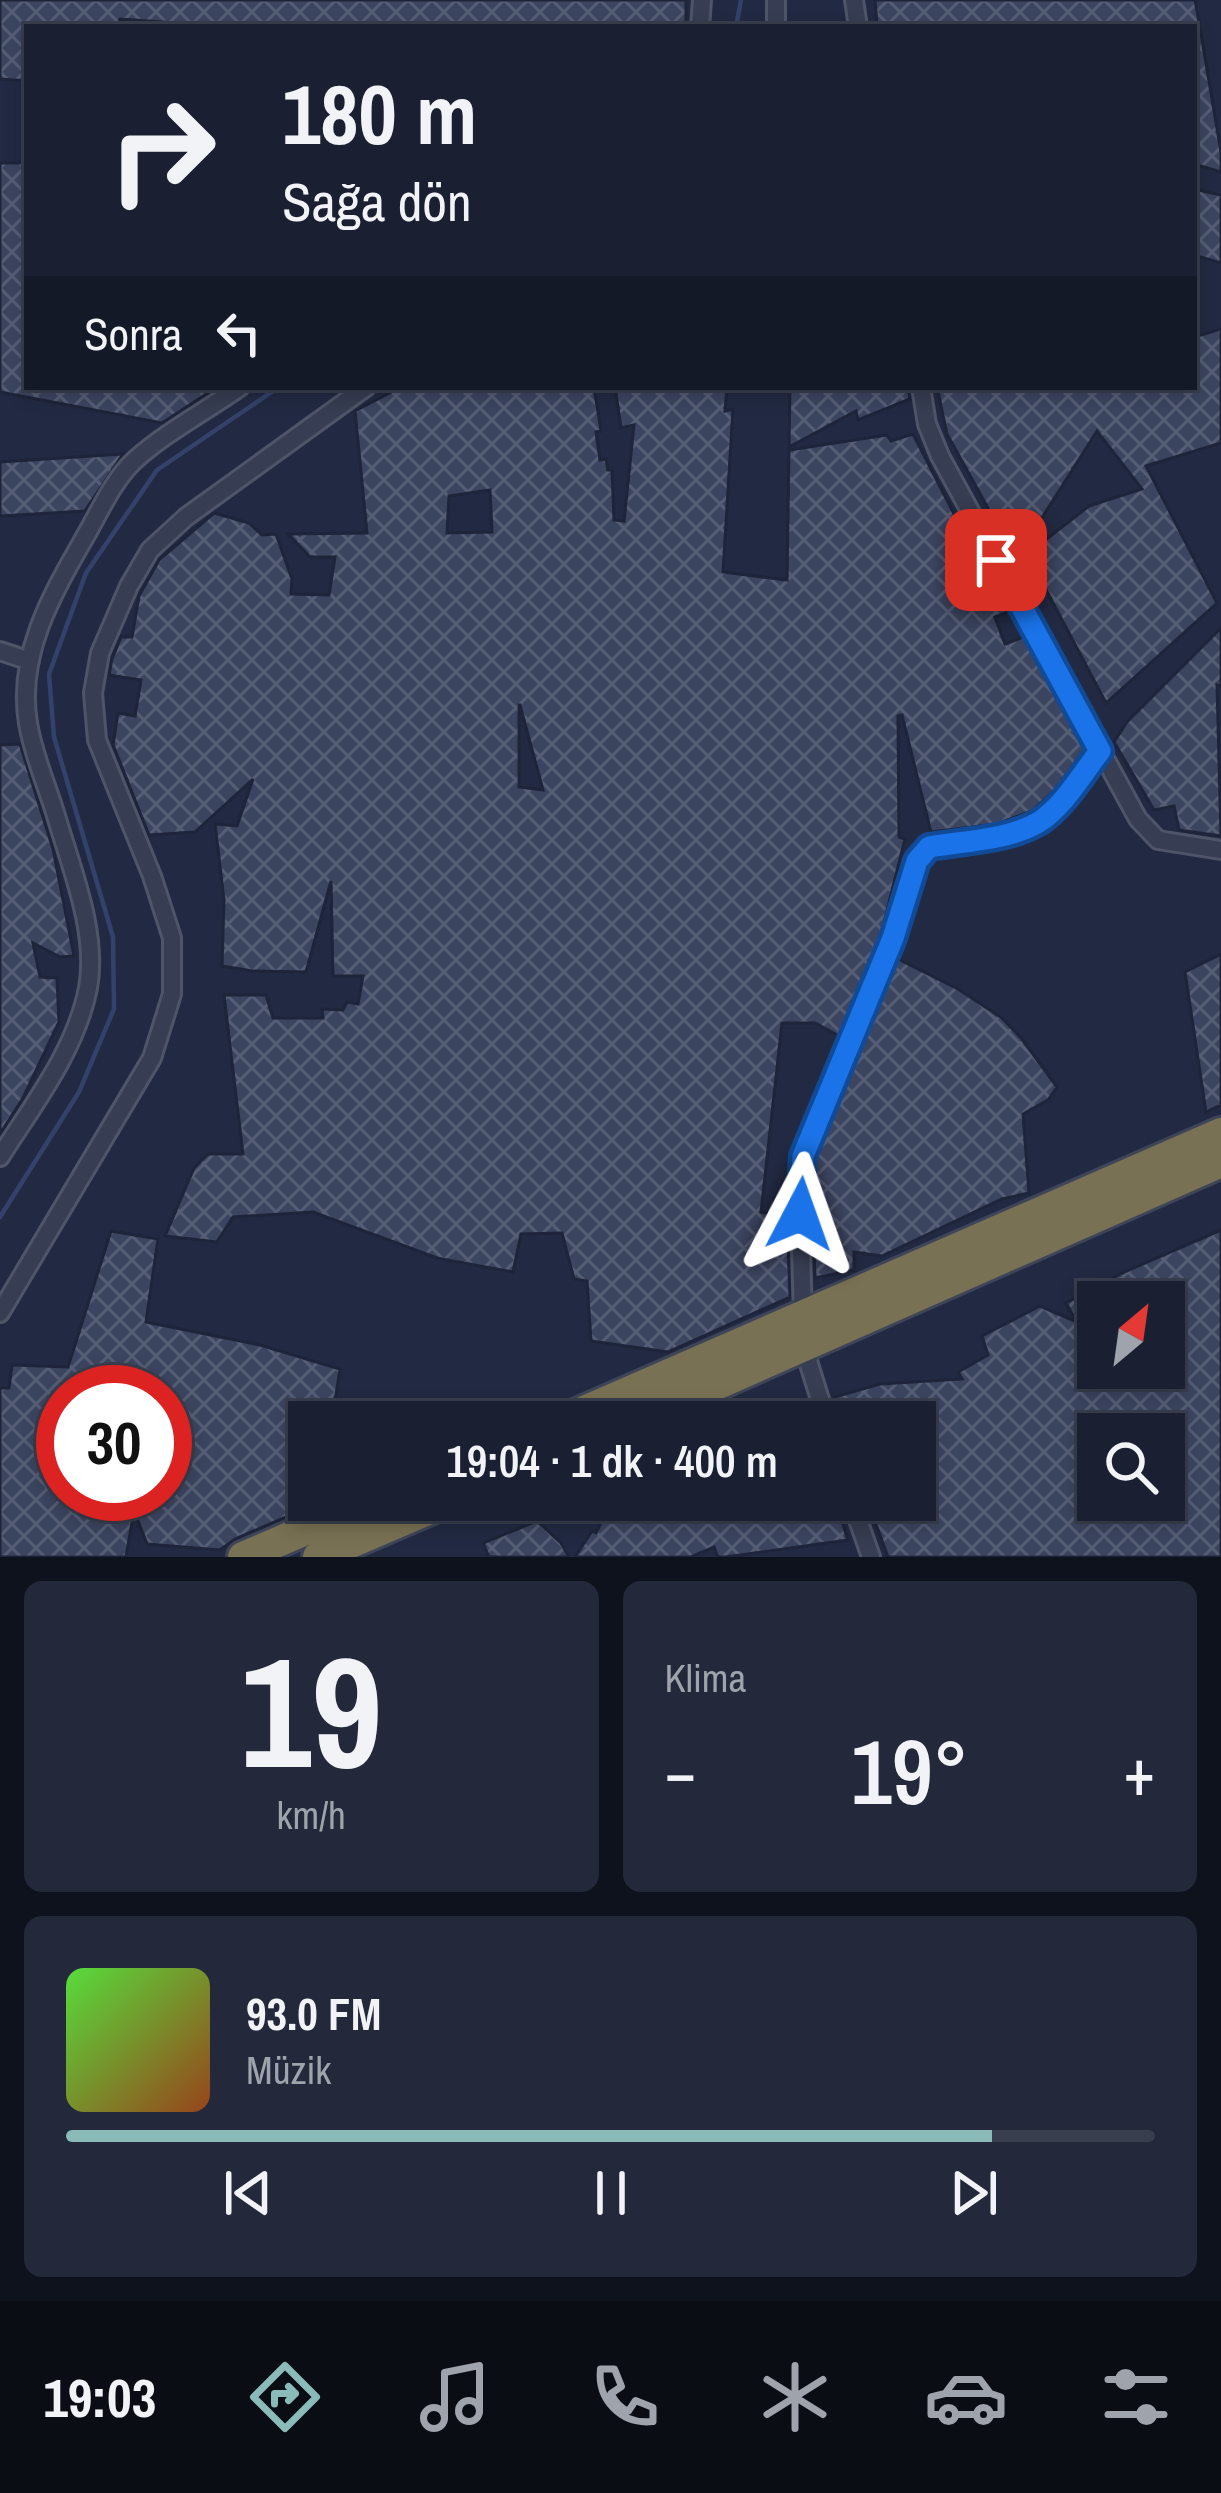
<!DOCTYPE html>
<html lang="tr">
<meta charset="utf-8">
<style>
:root{--surface:#1a2032;--page:#23283a;--text:#f1f3f6;--muted:#9fa3ac;--line:#383e4d;--accent:#8bbbb9}
body{margin:0;font-family:"Archivo Narrow",sans-serif;background:var(--page);color:var(--text);height:100vh;display:flex;flex-direction:column;font-size:45px;white-space:nowrap}
*{box-sizing:border-box;margin:0}
p{font-size:39px;color:var(--muted)}
.icon{flex:none;width:66px;height:66px;fill:none;stroke:currentColor;stroke-width:2;stroke-linecap:round;stroke-linejoin:round}
.map{position:relative;height:1557px;overflow:hidden}
.details{display:flex;flex-direction:column;gap:24px;padding:24px;background:#0e121c;flex:1}
.details>*{flex:none}
.hud{position:absolute;left:24px;top:24px;width:1173px;height:366px;border-radius:0px;box-shadow:0 6px 18px #0003,0 0 0 3px var(--line);background:#1a2032;color:var(--text);overflow:hidden}
.needle{width:78px;rotate:29deg}
.tools{position:absolute;left:1077px;top:1281px;display:grid;gap:24px}
.tools a{display:grid;place-items:center;width:108px;height:108px;border-radius:0px;background:var(--surface);box-shadow:0 6px 18px #0003,0 0 0 3px var(--line);font-size:60px}
.speed{position:absolute;left:36px;top:1365px;display:flex;gap:24px;font-size:60px;font-weight:700;text-align:center}
.speed>*{display:grid;place-content:center;width:156px;height:156px;border-radius:50%;background:var(--surface);box-shadow:0 6px 18px #0003,0 0 0 3px var(--line);line-height:1}
.speed .limit{border:18px solid #d22;background:#fff;color:#111}
.pin{position:absolute;display:grid;place-items:center;width:102px;height:102px;color:#fff;margin:-51px;border-radius:24px;box-shadow:0 6px 18px #0006}
.me{position:absolute;width:132px;margin:-66px;rotate:4deg;stroke-linejoin:round;filter:drop-shadow(0 0 9px #0008)}
.turn{display:flex;align-items:center;gap:42px;height:252px;padding:0 60px;font-size:54px}
.turn .icon{width:156px;height:156px;stroke-width:2.5}
.turn b{display:block;font-size:84px;line-height:102px}
.then{display:flex;align-items:center;height:114px;padding:0 60px;background:#0003;gap:24px;font-size:45px}
.big{font-size:90px;font-weight:600;line-height:1.1}
.details .tile{flex:1;display:flex;flex-direction:column;justify-content:center;gap:18px;min-width:0;padding:0 42px;border-radius:18px;background:var(--page)}
.details .dial{align-items:center;gap:0}
.dial b{font-size:156px;line-height:1}
.song{display:flex;align-items:center;gap:36px}
.cover{width:144px;height:144px;border-radius:18px;background:linear-gradient(135deg,hsl(110 70% 55%),hsl(20 70% 35%))}
.played{height:12px;border-radius:6px;background:linear-gradient(90deg,var(--accent) 85%,var(--line) 85%)}
.keys{display:flex;justify-content:space-around;direction:ltr}
.heat{display:flex;justify-content:space-between;align-items:center;font-size:66px;direction:ltr}
.details .tiles{flex:1;display:grid;gap:24px;grid-template-columns:1fr 1fr}
.tile:last-child{grid-column:span 2}
.trip{position:absolute;left:288px;top:1401px;width:648px;height:120px;border-radius:0px;background:var(--surface);box-shadow:0 6px 18px #0003,0 0 0 3px var(--line);font-weight:600;line-height:120px;text-align:center}
.menu{display:flex;height:192px;justify-content:space-around;align-items:center;background:#0a0d14;color:var(--muted)}
.menu .icon{width:84px;height:84px}
.menu .active{color:var(--accent)}
.menu b{font-size:54px;color:var(--text)}
.map>svg:first-child{display:block}
.lines{fill:none;stroke-linecap:round;stroke-linejoin:round}
.stream{stroke:#34426b;stroke-width:4.5}
.building{fill:url(#building-cross-hatch);stroke:#1e2439;stroke-width:3;fill-rule:evenodd}
.street-casing{stroke:#4f5569;stroke-width:22}
.highway-casing{stroke:#3f4559;stroke-width:36}
.street{stroke:#373d52;stroke-width:16}
.highway{stroke:#797153;stroke-width:30}
.route-casing{stroke:#114b97;stroke-width:30}
.route{stroke:#1a73e8;stroke-width:21}
</style>
<div class="map">
<svg width="1221" height="1557" viewBox="0 0 1221 1557">
<defs>
<pattern id="building-cross-hatch" width="8" height="8" patternUnits="userSpaceOnUse" patternTransform="scale(3)"><rect width="8" height="8" fill="#3c4560"/><path d="M0 0l8 8M0 8l8-8" fill="none" stroke="#565e76"/></pattern>
</defs>
<rect width="100%" height="100%" fill="#222a43"/>
<g class="lines">
<path class="stream" d="M 736,27 L 741,0
M 0,1217 L 79,1092 L 114,1009 L 113,937 L 54,737 L 49,674 L 86,573 L 157,470 L 279,387"/>
</g>
<path class="building" d="M 0,0 L 686,0 L 686,27 L 235,27 L 120,19 L 119,27 L 27,27 L 27,81 L 0,79 Z
M 875,0 L 1195,0 L 1200,27 L 877,24 Z
M 1200,28 L 1221,152 L 1221,172 L 1194,164 L 1194,29 Z
M 0,163 L 27,163 L 27,387 L 217,387 L 162,423 L 0,392 Z
M 1194,189 L 1221,195 L 1221,263 L 1194,255 Z
M 1221,329 L 1221,443 L 1146,466 L 1217,603 L 1106,703 L 1033,565 L 1035,548 L 1089,506 L 1142,489 L 1097,431 L 1038,524 L 1010,548 L 947,434 L 937,387 L 1194,387 L 1194,337 Z
M 401,387 L 594,387 L 601,431 L 596,432 L 600,460 L 606,459 L 608,470 L 612,470 L 614,520 L 624,521 L 634,425 L 621,428 L 615,387 L 727,387 L 725,411 L 733,409 L 723,572 L 787,580 L 789,450 L 887,435 L 891,441 L 913,434 L 970,545 L 1010,611 L 995,617 L 1005,644 L 1024,637 L 1085,749 L 1055,790 L 1032,811 L 997,824 L 931,832 L 902,715 L 898,716 L 899,837 L 905,839 L 881,934 L 839,1036 L 815,1023 L 782,1023 L 761,1212 L 787,1217 L 790,1297 L 668,1352 L 591,1341 L 587,1281 L 574,1279 L 562,1233 L 521,1234 L 513,1272 L 437,1258 L 313,1212 L 233,1217 L 217,1242 L 165,1236 L 194,1168 L 208,1154 L 243,1154 L 224,995 L 266,995 L 273,1018 L 323,1018 L 322,1009 L 343,1010 L 347,1002 L 358,1004 L 363,976 L 333,976 L 331,881 L 306,972 L 252,971 L 222,966 L 224,900 L 215,824 L 237,826 L 253,779 L 195,832 L 149,835 L 113,745 L 118,713 L 135,716 L 141,680 L 109,675 L 112,659 L 121,637 L 132,637 L 139,596 L 159,560 L 214,513 L 249,523 L 262,535 L 276,534 L 292,579 L 291,594 L 329,595 L 335,557 L 310,557 L 288,534 L 367,533 L 355,411 ZM 490,490 L 492,532 L 447,533 L 449,496 ZM 519,705 L 520,705 L 543,790 L 519,787 Z
M 790,387 L 908,387 L 910,399 L 858,420 L 856,411 L 789,447 Z
M 123,454 L 85,511 L 0,516 L 0,462 Z
M 1221,628 L 1221,686 L 1217,685 L 1221,836 L 1179,830 L 1174,806 L 1154,810 L 1114,742 L 1127,722 Z
M 20,744 L 53,849 L 74,956 L 60,957 L 33,943 L 40,977 L 57,978 L 59,1022 L 23,1098 L 0,1134 L 0,745 Z
M 1221,954 L 1221,1105 L 1206,1112 L 1185,972 Z
M 898,959 L 958,989 L 1002,1018 L 1022,1039 L 1057,1087 L 1048,1100 L 1023,1114 L 1029,1193 L 1002,1199 L 882,1256 L 854,1252 L 854,1270 L 815,1278 L 812,1182 L 815,1160 Z
M 1221,1230 L 1221,1557 L 888,1557 L 867,1500 L 915,1500 L 915,1422 L 841,1422 L 834,1397 L 880,1384 L 962,1379 L 958,1372 L 988,1355 L 982,1336 L 1040,1306 L 1077,1322 L 1066,1303 L 1122,1273 ZM 1098,1302 L 1164,1302 L 1164,1368 L 1098,1368 ZM 1098,1434 L 1164,1434 L 1164,1500 L 1098,1500 Z
M 111,1231 L 158,1239 L 146,1322 L 260,1345 L 340,1369 L 332,1421 L 300,1418 L 292,1479 L 308,1480 L 307,1508 L 235,1539 L 220,1550 L 147,1544 L 134,1511 L 126,1557 L 0,1557 L 0,1388 L 9,1388 L 12,1365 L 68,1367 ZM 63,1392 L 165,1392 L 165,1494 L 63,1494 Z
M 612,1500 L 835,1500 L 848,1540 L 726,1557 L 718,1557 L 714,1547 L 691,1557 L 575,1557 L 592,1531 L 596,1533 Z
M 537,1521 L 561,1543 L 569,1557 L 489,1557 L 483,1543 Z"/>
<g class="lines">
<defs>
<path id="street" d="M 854,0 L 858,27
M 700,27 L 702,0
M 776,27 L 776,0
M 921,387 L 927,424 L 940,456 L 1138,819 L 1158,840 L 1221,850
M 0,651 L 30,661
M 0,1157 C 33,1105 76,1050 88,988 C 98,934 72,870 57,819 C 48,788 33,755 28,723 C 16,651 56,588 90,528 C 102,506 116,477 135,460 C 166,432 206,411 240,387
M 0,1313 L 152,1058 L 172,994 L 172,938 L 152,876 L 97,740 L 93,693 L 100,653 L 129,586 L 150,550 L 186,517 L 366,387
M 803,1318 L 799,1181 L 803,1156 L 893,938 L 917,861 L 929,847 C 963,841 1009,840 1039,822 C 1064,805 1082,774 1100,750
M 804,1348 L 827,1422
M 851,1500 L 871,1557"/>
<path id="highway" d="M 559,1422 L 1221,1133
M 632,1422 L 1221,1162
M 243,1557 L 375,1500
M 318,1557 L 451,1500"/>
</defs>
<use href="#street" class="street-casing"/>
<use href="#highway" class="highway-casing"/>
<use href="#street" class="street"/>
<use href="#highway" class="highway"/>
</g>
<g class="lines">
<defs>
<path id="route" d="M 800,1214 L 803,1156 L 893,938 L 917,861 L 929,847 C 963,841 1009,840 1039,822 C 1064,806 1082,774 1100,751 L 996,560"/>
</defs>
<use href="#route" class="route-casing"/>
<use href="#route" class="route"/>
</g>
</svg>
<div class="tools">
<a><svg class="needle" viewBox="-14 -14 28 28"><path d="M0-13l5 13h-10z" fill="#e53935"/><path d="M0 13l5-13h-10z" fill="#9fa3ac"/></svg></a>
<a><svg class="icon" aria-label="search" viewBox="0 0 24 24"><circle cx="10" cy="10" r="6"/><path d="M15 15l6 6"/></svg></a>
</div>
<div class="speed"><div class="limit">30</div></div>
<div class="pin" style="left:996px;top:560px;background:#d93025"><svg class="icon" aria-label="arrive" viewBox="0 0 24 24"><path d="M6 21V4h12l-3 4 3 4H6"/></svg></div>
<svg class="me" style="left:800px;top:1214px" viewBox="-20 -20 40 40"><path d="M0-17L14 15 0 8-14 15z" fill="#1a73e8" stroke="#fff" stroke-width="4"/></svg>
<div class="trip">19:04 · 1 dk · 400 m</div>
<div class="hud">
<div class="turn"><svg class="icon" aria-label="right" viewBox="0 0 24 24"><path d="M7 20v-9h11M14 6l5 5-5 5"/></svg><div><b>180 m</b>Sağa dön</div></div>
<div class="then">Sonra<svg class="icon" aria-label="left" viewBox="0 0 24 24"><path d="M17 20v-9H6M10 6l-5 5 5 5"/></svg></div>
</div>
</div>
<section class="details">
<div class="tiles">
<div class="tile dial"><b>19</b><p>km/h</p></div>
<div class="tile"><p>Klima</p>
<div class="heat"><a>−</a><b class="big">19°</b><a>+</a></div>
</div>
<div class="tile">
<div class="song"><i class="cover"></i><div><b>93.0 FM</b><p>Müzik</p></div></div>
<div class="played"></div>
<div class="keys"><svg class="icon" aria-label="previous" viewBox="0 0 24 24"><path d="M18 5L8 12l10 7zM5 5v14"/></svg><svg class="icon" aria-label="pause" viewBox="0 0 24 24"><path d="M8 5v14M16 5v14"/></svg><svg class="icon" aria-label="next" viewBox="0 0 24 24"><path d="M6 5l10 7-10 7zM19 5v14"/></svg></div>
</div>
</div>
</section>
<nav class="menu">
<b>19:03</b>
<svg class="icon active" aria-label="directions" viewBox="0 0 24 24"><path d="M12 3l9 9-9 9-9-9zM9 14v-3h6M13 9l2 2-2 2"/></svg>
<svg class="icon" aria-label="music" viewBox="0 0 24 24"><path d="M9 18V5l10-2v13"/><circle cx="6" cy="18" r="3"/><circle cx="16" cy="16" r="3"/></svg>
<svg class="icon" aria-label="phone" viewBox="0 0 24 24"><path d="M5 4h4l2 5-3 2q2 4 5 5l2-3 5 2v4C11 20 4 13 5 4z"/></svg>
<svg class="icon" aria-label="climate" viewBox="0 0 24 24"><path d="M12 3v18M4 7l16 10M4 17L20 7"/></svg>
<svg class="icon" aria-label="car" viewBox="0 0 24 24"><path d="M5 17H2v-5l4-1 3-4h7l3 4 3 1v5h-3M9 17h6M6 11h13"/><circle cx="7" cy="17" r="2"/><circle cx="17" cy="17" r="2"/></svg>
<svg class="icon" aria-label="filters" viewBox="0 0 24 24"><path d="M4 7h16M4 17h16"/><circle cx="9" cy="7" r="2"/><circle cx="15" cy="17" r="2"/></svg>
</nav>
